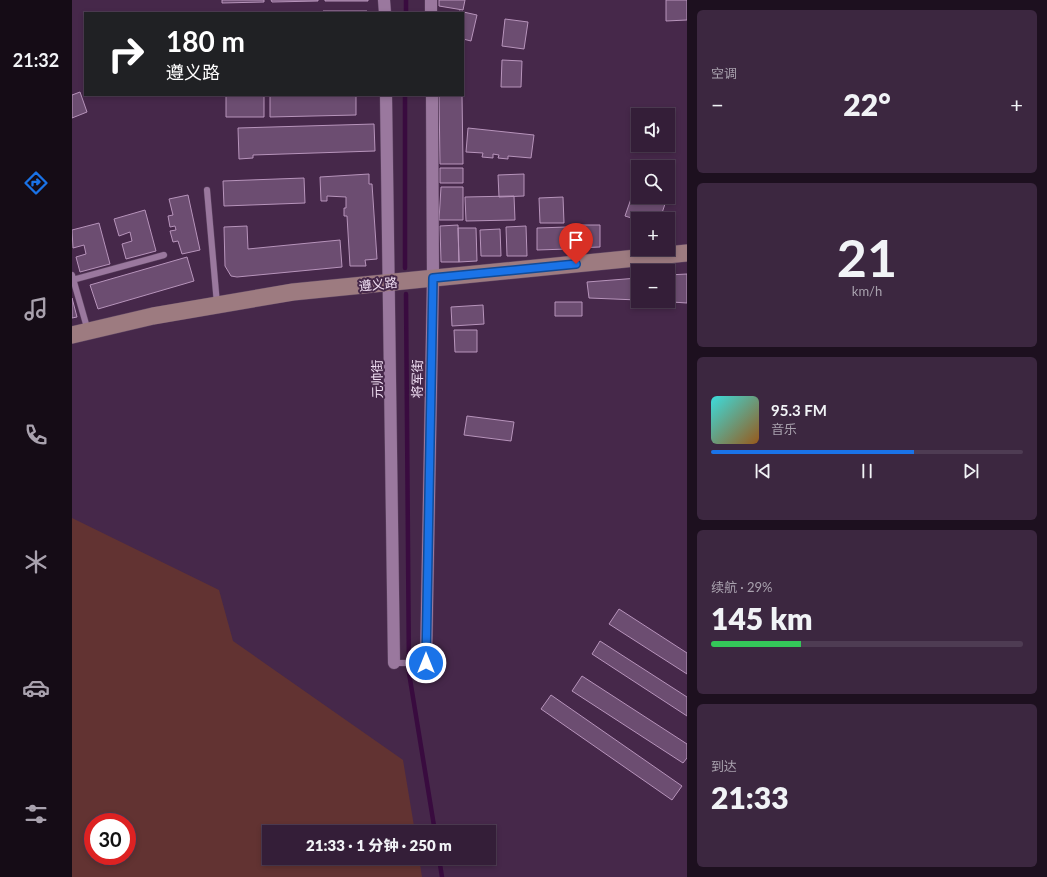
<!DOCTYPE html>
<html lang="zh">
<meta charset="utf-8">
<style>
:root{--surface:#341e38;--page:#3c2740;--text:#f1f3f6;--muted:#a9a2ae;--line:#4e3c53;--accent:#1a73e8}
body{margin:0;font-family:Lato,"Noto Sans SC",sans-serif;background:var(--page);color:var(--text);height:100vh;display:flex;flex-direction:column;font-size:15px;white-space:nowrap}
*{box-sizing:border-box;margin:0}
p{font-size:13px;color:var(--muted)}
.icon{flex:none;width:22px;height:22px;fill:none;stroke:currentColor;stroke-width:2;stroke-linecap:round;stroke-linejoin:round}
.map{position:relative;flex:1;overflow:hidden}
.side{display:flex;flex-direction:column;gap:10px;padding:10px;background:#1d101f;width:360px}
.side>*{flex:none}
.hud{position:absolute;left:12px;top:12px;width:380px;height:84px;border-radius:0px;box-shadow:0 2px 6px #0003,0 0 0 1px var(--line);background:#202124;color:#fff;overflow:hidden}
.tools{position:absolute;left:559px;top:108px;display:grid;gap:8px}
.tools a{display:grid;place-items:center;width:44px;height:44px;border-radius:0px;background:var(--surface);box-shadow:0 2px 6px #0003,0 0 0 1px var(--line);font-size:20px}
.speed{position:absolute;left:12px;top:813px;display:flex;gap:8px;font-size:20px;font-weight:700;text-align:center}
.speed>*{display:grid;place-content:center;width:52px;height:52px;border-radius:50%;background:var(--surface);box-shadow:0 2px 6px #0003,0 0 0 1px var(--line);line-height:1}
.speed .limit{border:6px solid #d22;background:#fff;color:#111}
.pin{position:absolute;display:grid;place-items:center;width:34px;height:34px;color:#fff;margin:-41px -17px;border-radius:50% 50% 50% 0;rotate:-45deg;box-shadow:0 0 4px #0007}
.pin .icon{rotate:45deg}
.me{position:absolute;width:44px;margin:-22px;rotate:0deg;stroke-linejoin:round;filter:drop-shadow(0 0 3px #0008)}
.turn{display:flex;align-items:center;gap:14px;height:84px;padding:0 16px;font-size:18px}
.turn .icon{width:52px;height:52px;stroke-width:2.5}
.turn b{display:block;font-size:28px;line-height:34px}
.big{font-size:30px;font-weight:800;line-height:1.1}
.side .widget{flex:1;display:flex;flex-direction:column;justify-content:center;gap:6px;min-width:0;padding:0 14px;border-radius:6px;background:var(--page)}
.side .dial{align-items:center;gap:0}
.dial b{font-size:52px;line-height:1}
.song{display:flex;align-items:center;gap:12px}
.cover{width:48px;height:48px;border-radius:6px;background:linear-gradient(135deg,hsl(180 70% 55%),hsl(30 70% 35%))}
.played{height:4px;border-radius:2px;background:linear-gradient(90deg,var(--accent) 65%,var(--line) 65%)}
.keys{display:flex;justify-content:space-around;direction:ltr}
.heat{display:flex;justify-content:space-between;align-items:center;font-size:22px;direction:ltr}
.charge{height:6px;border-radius:3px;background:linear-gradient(90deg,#34c759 29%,var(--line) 0)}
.trip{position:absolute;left:190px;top:825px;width:234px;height:40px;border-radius:0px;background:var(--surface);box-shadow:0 2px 6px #0003,0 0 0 1px var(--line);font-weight:800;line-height:40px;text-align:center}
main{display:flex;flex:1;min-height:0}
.tabs{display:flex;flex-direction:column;width:72px;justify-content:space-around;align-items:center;background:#150c16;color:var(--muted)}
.tabs .icon{width:28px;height:28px}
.tabs .current{color:var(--accent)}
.tabs b{font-size:18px;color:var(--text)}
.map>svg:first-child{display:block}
.green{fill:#623332;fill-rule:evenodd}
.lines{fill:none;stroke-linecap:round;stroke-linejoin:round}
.stream{stroke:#390b3f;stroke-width:4.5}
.building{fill:#6c4d71;stroke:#b794bb}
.lane-casing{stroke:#5e4562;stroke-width:7}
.street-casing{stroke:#5e4562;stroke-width:13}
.secondary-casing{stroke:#5e4562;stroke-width:18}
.lane{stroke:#9a789e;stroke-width:6}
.street{stroke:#9a789e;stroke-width:12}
.secondary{stroke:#9d7b80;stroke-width:17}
.route-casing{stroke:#114b97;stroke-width:10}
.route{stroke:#1a73e8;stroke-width:7}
.labels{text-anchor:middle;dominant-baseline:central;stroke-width:4;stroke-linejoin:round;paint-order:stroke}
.street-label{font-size:13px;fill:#f0def3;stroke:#46284a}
</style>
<main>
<nav class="tabs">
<b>21:32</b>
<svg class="icon current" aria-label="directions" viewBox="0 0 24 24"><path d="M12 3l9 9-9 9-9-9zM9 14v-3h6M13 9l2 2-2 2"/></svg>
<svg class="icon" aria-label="music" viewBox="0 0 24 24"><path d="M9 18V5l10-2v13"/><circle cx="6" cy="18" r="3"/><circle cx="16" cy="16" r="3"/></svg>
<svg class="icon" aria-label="phone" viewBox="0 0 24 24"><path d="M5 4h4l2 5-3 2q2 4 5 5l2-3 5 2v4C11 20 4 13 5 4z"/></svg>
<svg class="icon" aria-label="climate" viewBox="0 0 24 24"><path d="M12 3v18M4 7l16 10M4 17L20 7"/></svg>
<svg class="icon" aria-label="car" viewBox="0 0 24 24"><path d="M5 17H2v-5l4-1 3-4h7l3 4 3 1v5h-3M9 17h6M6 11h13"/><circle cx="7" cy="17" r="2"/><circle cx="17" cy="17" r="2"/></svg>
<svg class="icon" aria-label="filters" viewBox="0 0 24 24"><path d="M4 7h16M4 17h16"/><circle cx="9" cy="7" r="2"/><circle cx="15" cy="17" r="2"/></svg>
</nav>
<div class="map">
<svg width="615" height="877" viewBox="0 0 615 877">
<rect width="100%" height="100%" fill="#46284a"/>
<path class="green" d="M 0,518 L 147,590 L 161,641 L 331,760 L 343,832 L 197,832 L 197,858 L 347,858 L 350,877 L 0,877 ZM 21,822 L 55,822 L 55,856 L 21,856 Z"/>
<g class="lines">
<path class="stream" d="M 334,13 L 334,0
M 333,268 L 333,95
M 334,294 L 337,673 L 363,832
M 367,858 L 370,877"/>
</g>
<path class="building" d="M 150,0 L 192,0 L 192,2 L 150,3 Z
M 199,0 L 246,0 L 246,1 L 200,2 Z
M 253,0 L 296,0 L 296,1 L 253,1 Z
M 367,0 L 393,0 L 391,10 L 367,6 Z
M 594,0 L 615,0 L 615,20 L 594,21 Z
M 251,11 L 295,11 L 295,13 L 251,13 Z
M 387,11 L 405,15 L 399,41 L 391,39 L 391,13 L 387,13 Z
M 433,19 L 456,22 L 452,49 L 430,46 Z
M 430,60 L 450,61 L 449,87 L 429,87 Z
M 8,92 L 15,112 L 0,118 L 0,95 Z
M 154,95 L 192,95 L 192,117 L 154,117 Z
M 198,95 L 284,95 L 284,115 L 198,117 Z
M 367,95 L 390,95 L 391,164 L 368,164 Z
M 302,124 L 303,151 L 181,155 L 181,158 L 167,159 L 166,128 Z
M 396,128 L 462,135 L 459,158 L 436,156 L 436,159 L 426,158 L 427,155 L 421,154 L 421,158 L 410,157 L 411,153 L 394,152 Z
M 368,168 L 391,168 L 391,183 L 368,183 Z
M 297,174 L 297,184 L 300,184 L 305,259 L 293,260 L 294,266 L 278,266 L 275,216 L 272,216 L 272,208 L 274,208 L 274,197 L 255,196 L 255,201 L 249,201 L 248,177 Z
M 452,174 L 452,196 L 427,197 L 426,175 Z
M 232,178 L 233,203 L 152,206 L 151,181 Z
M 369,187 L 391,187 L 391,220 L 367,220 Z
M 561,193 L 566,195 L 566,197 L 572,197 L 593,204 L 588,219 L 566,220 L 553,216 Z
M 116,195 L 128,250 L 110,254 L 106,241 L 101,242 L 98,231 L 104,230 L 103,226 L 98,227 L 96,216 L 101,215 L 97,199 Z
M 442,196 L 443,220 L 394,221 L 393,197 Z
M 491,197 L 492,223 L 468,223 L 467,198 Z
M 73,210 L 84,251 L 54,259 L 50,244 L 60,241 L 58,232 L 47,236 L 42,219 Z
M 27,223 L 38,264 L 8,272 L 4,257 L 14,254 L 12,245 L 1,248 L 0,230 Z
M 386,225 L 387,262 L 369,262 L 368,226 Z
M 501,225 L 528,225 L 528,247 L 502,248 Z
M 175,226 L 176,249 L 268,240 L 270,267 L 165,277 L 159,276 L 153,266 L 152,227 Z
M 454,226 L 455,256 L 435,256 L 434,227 Z
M 495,227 L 496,249 L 465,250 L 465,228 Z
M 386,228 L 404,228 L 405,261 L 387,262 Z
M 428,229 L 429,256 L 409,256 L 408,230 Z
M 115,257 L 122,281 L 26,309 L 18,285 Z
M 615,274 L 615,303 L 584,301 L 596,301 L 596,275 Z
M 566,278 L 566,300 L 517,298 L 515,282 Z
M 0,298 L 5,317 L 0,318 Z
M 483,302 L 510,302 L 510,316 L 483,316 Z
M 411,305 L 412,324 L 380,326 L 379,307 Z
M 382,330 L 405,330 L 405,352 L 383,352 Z
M 395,416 L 442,422 L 439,441 L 392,435 Z
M 547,609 L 615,653 L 615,674 L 537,624 Z
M 528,641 L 615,697 L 615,716 L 520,654 Z
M 510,676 L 615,744 L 615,758 L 611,763 L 500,691 Z
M 479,695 L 610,786 L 600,800 L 469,709 Z"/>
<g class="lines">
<defs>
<path id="lane" d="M 135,190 L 145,304
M 0,275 L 16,331
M 0,280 L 92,255
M 322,663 L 354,663"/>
<path id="street" d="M 312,0 L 313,13
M 359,0 L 359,13
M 314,95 L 322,663
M 354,663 L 361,278 L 360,95"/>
<path id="secondary" d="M 0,335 L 81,316 L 221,292 L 615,253"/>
</defs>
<use href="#lane" class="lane-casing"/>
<use href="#street" class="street-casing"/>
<use href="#secondary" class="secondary-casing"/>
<use href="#lane" class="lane"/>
<use href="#street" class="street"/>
<use href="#secondary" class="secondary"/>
</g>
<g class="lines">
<defs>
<path id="route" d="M 354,663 L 361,278 L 504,264"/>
</defs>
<use href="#route" class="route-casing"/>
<use href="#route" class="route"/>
</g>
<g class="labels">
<g class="street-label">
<text transform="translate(306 284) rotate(-6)">遵义路</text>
<text transform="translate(305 379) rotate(-91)">元帅街</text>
<text transform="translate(345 379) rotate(-89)">将军街</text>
</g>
</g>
</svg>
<div class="tools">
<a><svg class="icon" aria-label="sound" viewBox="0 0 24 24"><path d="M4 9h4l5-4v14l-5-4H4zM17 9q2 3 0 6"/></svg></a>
<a><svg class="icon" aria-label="search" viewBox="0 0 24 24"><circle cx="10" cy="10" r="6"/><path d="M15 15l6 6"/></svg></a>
<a>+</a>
<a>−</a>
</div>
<div class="speed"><div class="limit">30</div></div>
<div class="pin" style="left:504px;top:264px;background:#d93025"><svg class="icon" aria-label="arrive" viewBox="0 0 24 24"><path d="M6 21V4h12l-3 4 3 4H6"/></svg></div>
<svg class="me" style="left:354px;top:663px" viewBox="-20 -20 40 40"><circle r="17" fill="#1a73e8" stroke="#fff" stroke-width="3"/><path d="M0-11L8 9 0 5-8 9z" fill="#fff"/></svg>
<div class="trip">21:33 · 1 分钟 · 250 m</div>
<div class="hud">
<div class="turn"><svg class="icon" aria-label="right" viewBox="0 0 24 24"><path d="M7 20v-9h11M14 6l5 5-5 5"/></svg><div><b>180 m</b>遵义路</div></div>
</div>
</div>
<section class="side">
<div class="widget"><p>空调</p>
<div class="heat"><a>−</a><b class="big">22°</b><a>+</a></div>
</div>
<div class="widget dial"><b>21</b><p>km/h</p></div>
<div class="widget">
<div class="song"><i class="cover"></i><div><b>95.3 FM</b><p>音乐</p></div></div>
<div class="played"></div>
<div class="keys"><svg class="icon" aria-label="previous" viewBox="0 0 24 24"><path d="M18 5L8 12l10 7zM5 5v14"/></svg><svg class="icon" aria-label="pause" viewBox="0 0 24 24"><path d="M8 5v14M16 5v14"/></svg><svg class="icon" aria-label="next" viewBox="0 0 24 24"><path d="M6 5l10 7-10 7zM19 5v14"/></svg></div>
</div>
<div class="widget"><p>续航 · 29%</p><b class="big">145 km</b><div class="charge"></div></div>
<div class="widget"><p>到达</p><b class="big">21:33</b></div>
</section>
</main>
